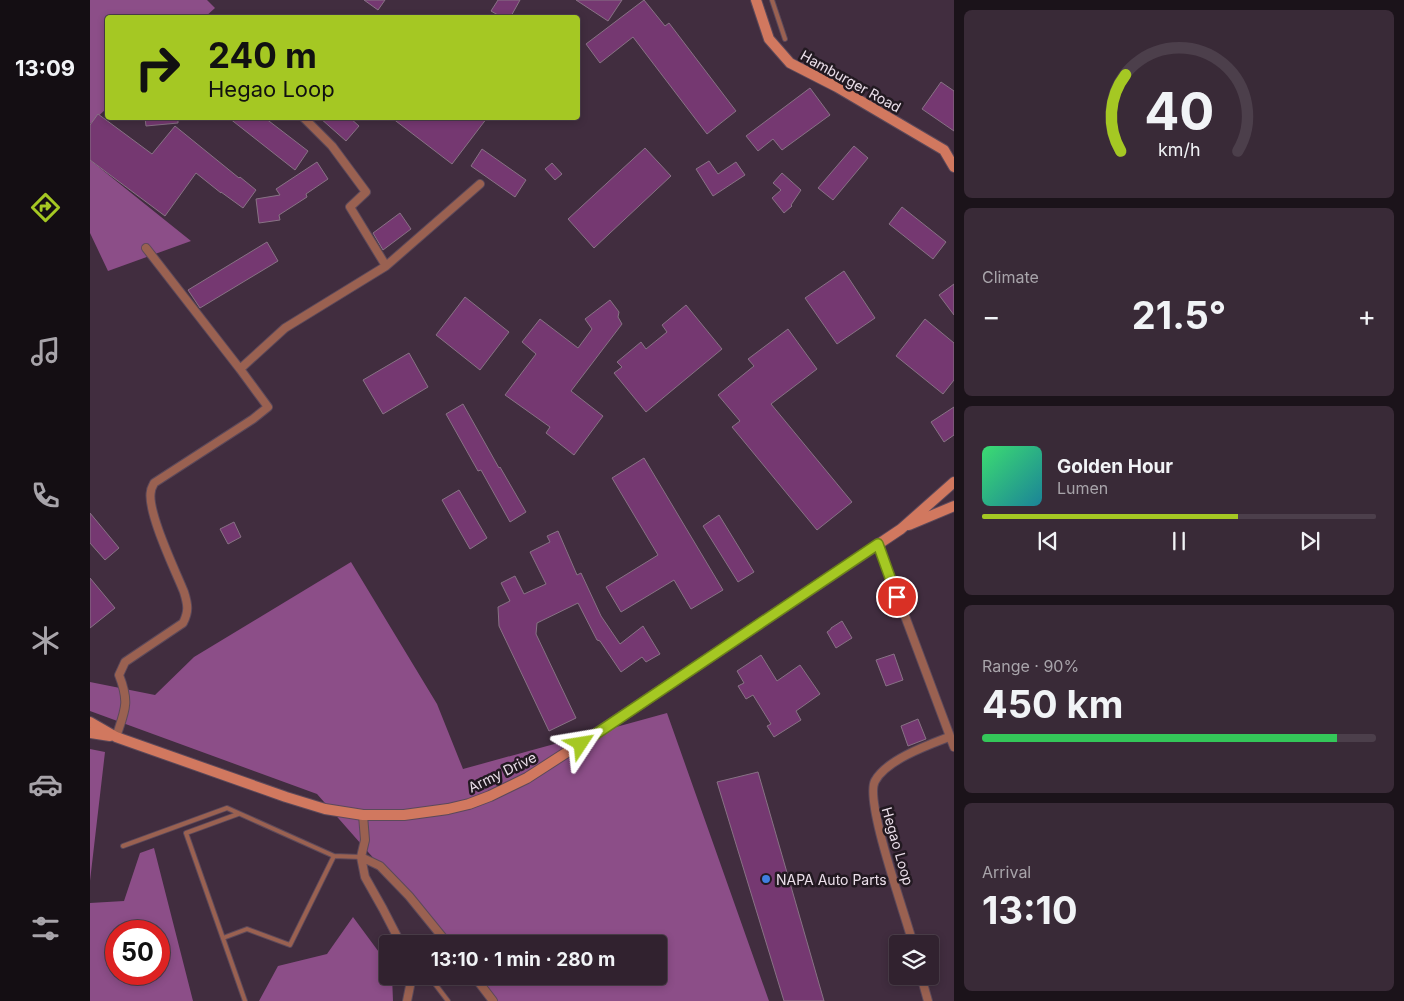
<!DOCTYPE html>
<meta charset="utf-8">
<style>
:root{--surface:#31222f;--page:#392a37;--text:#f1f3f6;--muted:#a8a4aa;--line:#4c3f4b;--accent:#a5c823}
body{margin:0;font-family:Inter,sans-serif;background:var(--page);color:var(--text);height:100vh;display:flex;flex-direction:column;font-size:19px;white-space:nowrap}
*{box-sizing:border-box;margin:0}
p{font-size:16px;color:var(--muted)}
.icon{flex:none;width:28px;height:28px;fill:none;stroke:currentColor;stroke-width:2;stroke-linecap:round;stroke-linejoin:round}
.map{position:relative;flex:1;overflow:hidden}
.details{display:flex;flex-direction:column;gap:10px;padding:10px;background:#1b131a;width:450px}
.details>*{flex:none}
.guide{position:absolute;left:15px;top:15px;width:475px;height:105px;border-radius:5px;box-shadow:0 2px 8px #0003,0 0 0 1px var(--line);background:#a5c823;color:#111;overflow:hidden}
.fabs{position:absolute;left:799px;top:935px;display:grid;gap:10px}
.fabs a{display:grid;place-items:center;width:50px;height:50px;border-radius:5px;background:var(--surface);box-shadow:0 2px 8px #0003,0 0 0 1px var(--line);font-size:25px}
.speed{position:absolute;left:15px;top:920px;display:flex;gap:10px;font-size:25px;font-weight:700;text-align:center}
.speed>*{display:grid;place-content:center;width:65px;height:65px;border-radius:50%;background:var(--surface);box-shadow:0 2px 8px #0003,0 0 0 1px var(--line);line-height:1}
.speed .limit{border:8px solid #d22;background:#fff;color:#111}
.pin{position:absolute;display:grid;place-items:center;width:42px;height:42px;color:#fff;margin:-21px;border:2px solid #fff;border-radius:50%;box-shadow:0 1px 5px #0007}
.me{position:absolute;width:55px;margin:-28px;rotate:57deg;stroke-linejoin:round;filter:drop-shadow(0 0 4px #0008)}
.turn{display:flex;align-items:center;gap:18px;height:105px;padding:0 20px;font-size:22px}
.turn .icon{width:65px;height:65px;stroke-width:2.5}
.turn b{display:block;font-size:35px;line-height:42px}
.big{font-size:38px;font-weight:700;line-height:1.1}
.details .card{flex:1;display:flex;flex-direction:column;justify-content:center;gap:8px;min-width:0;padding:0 18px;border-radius:8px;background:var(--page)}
.details .dial{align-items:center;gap:0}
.dial svg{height:130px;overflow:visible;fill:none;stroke:var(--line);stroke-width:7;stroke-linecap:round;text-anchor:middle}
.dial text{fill:var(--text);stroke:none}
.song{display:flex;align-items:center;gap:15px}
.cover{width:60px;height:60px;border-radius:8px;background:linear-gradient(135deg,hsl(140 70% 55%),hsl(190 70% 35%))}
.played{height:5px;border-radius:2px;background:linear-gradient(90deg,var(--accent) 65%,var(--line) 65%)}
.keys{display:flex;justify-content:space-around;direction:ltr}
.heat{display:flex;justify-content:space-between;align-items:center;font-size:28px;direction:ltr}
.charge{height:8px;border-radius:4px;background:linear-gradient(90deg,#34c759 90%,var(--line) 0)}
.trip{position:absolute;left:289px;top:935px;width:288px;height:50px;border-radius:5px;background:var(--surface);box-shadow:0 2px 8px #0003,0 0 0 1px var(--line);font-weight:700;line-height:50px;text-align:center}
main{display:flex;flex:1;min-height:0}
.tabs{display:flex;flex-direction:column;width:90px;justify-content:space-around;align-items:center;background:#140e13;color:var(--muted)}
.tabs .icon{width:35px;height:35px}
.tabs .on{color:var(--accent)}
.tabs b{font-size:22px;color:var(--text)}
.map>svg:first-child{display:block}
.forest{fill:#8c4e88;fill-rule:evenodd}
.building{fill:#753871;stroke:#887285}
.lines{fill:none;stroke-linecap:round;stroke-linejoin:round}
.lane-casing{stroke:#5c495a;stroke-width:6}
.street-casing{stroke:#5c495a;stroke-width:10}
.secondary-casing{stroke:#5c495a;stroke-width:12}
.lane{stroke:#9a6151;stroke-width:4}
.street{stroke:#9a6151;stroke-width:8}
.secondary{stroke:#d1785f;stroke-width:10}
.route-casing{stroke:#6b8217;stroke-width:12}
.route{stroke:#a5c823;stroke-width:9}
.shop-dot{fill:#3f7fe0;stroke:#221921;stroke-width:2}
.labels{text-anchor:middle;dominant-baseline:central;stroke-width:5;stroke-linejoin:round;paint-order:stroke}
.street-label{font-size:14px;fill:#ebdfea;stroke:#221921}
.poi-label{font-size:14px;fill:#ebdfea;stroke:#221921;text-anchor:start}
</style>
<main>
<nav class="tabs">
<b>13:09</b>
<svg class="icon on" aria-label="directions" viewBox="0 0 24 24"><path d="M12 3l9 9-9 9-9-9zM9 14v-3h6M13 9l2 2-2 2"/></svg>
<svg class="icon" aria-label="music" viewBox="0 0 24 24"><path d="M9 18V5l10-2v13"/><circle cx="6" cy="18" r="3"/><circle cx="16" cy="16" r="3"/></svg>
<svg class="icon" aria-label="phone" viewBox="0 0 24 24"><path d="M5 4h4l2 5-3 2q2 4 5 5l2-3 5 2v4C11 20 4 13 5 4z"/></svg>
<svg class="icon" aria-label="climate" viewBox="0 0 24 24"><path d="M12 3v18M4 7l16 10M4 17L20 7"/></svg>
<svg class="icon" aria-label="car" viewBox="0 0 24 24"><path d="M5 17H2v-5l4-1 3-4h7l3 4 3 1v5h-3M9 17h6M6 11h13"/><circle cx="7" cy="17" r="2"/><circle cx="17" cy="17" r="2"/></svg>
<svg class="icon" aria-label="filters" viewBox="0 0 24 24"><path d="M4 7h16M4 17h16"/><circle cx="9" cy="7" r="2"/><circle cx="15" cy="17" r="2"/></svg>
</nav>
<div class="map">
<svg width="864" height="1001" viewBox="0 0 864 1001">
<rect width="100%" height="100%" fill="#412d3f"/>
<path class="forest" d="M 0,0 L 117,0 L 125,8 L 115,17 L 18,18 L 17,108 L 0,124 Z
M 0,160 L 101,241 L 18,271 L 0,233 Z
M 261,562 L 347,704 L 373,769 L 577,713 L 679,1001 L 403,1001 L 383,976 L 568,976 L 568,944 L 357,944 L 345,928 L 227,794 L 0,711 L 0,682 L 65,695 L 104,657 Z
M 0,749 L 15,752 L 0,881 Z
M 64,848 L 103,1001 L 0,1001 L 0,903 L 34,901 L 50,853 ZM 26,931 L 69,931 L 69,974 L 26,974 Z
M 263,917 L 297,963 L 298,976 L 302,976 L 303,1001 L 169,1001 L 188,966 L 237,954 Z"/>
<path class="building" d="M 274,0 L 295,0 L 288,10 Z
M 408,0 L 430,0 L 420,18 L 413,18 L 401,11 Z
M 486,0 L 532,0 L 518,21 Z
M 554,0 L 575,26 L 579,23 L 646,111 L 617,134 L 543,37 L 510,63 L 496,44 Z
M 851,82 L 864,91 L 864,131 L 832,109 Z
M 720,88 L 740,115 L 692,150 L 683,139 L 668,151 L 656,136 Z
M 8,114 L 62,154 L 85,126 L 149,178 L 150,177 L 166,190 L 153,208 L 131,192 L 131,193 L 106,173 L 75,216 L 0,160 L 0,125 Z
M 55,118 L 88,118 L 88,123 L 56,126 Z
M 139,118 L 175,118 L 218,151 L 205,170 Z
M 230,118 L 260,118 L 269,126 L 256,141 Z
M 302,118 L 397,118 L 362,164 Z
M 764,146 L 778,158 L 743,200 L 728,188 Z
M 555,148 L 581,176 L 504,248 L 478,219 Z
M 392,149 L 436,180 L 425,197 L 381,166 Z
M 619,161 L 628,174 L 646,162 L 655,175 L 623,196 L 606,169 Z
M 227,162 L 238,179 L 216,194 L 217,197 L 189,215 L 190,220 L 169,223 L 166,199 L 190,195 L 186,189 Z
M 462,163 L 472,174 L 465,180 L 455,169 Z
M 692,173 L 711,190 L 701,205 L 702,206 L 694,213 L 682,198 L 691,190 L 683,183 Z
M 812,207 L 856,242 L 843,259 L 799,224 Z
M 310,213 L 321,229 L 293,250 L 283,233 Z
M 177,242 L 188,261 L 110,308 L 98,290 Z
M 754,271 L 785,318 L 747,344 L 715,298 Z
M 864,284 L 864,315 L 849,295 Z
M 375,297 L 419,332 L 390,370 L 346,335 Z
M 520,300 L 529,312 L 528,317 L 532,324 L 481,391 L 513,416 L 484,455 L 456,433 L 460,427 L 415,395 L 446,354 L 432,342 L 450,319 L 488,348 L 502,329 L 495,319 Z
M 596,305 L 632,349 L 556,412 L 524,373 L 532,367 L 527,362 L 551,342 L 556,349 L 577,332 L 572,325 Z
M 835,319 L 864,343 L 864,380 L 853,394 L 806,356 Z
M 698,329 L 727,369 L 681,404 L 762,502 L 727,530 L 642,427 L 650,421 L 628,395 L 664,366 L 658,359 Z
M 319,353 L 338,387 L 293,414 L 273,380 Z
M 373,404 L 409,468 L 410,467 L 436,512 L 420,522 L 391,470 L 388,471 L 356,414 Z
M 864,407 L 864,435 L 854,442 L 841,422 Z
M 554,458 L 633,590 L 601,609 L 584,580 L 531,612 L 516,587 L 568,555 L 522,478 Z
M 369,490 L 397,538 L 380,549 L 352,500 Z
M 0,513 L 29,548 L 15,560 L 0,543 Z
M 629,515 L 664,572 L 648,582 L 613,526 Z
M 144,522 L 151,537 L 138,544 L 130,529 Z
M 468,531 L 487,575 L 491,573 L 511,616 L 530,644 L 553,626 L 570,654 L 556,662 L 552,657 L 531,672 L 510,641 L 507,640 L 488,603 L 447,623 L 446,634 L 486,718 L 459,731 L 409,626 L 408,607 L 420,601 L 411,583 L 425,576 L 434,594 L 456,584 L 440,552 L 460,542 L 457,536 Z
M 0,578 L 25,608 L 0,628 Z
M 752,621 L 762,638 L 746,648 L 737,632 L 741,629 L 741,628 Z
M 804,654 L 813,680 L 796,686 L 786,660 Z
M 671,655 L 687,681 L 710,665 L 730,694 L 706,711 L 711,720 L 684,737 L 677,726 L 681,724 L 663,695 L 656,699 L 648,686 L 654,683 L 647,671 Z
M 828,719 L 836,739 L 818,746 L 811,726 Z
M 668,772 L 734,1001 L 694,1001 L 627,782 Z"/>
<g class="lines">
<defs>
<path id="lane" d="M 682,0 L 695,39
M 148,814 L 96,833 L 155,1001
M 33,846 L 137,808 L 244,856 L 271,857
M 133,938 L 157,929 L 200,945 L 244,856
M 339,976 L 358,1001"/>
<path id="street" d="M 214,118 L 242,146 L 276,192 L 260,207 L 296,266
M 56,248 L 150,369
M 788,544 L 864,747
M 26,737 C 35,710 40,703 29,675 L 35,662 L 93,623 C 99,611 98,605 94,592 C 86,572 56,510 61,491 C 61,488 63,486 64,483 L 163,419 L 178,407 L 150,369 L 195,328 L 296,266 L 390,184
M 273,815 L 275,840 L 271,857 L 275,877 L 293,909 L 311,944
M 271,857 L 290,866 L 319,896 L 358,944
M 823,944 C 816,916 774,801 785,781 C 796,760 838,745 859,737
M 384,976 L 403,1001
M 831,976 L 838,1001
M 317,1001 L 322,976"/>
<path id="secondary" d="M 666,0 L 679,39 L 700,63 L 747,87 L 854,150 L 864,167
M 819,525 L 864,506
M 0,722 L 26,737 L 196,797 L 235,809 L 273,815 L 314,815 L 358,809 L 379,804 L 400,796 L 437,778 L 519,725 L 811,529 L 864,482
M 0,733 L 20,736"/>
</defs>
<use href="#lane" class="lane-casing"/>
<use href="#street" class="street-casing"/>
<use href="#secondary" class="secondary-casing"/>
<use href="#lane" class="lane"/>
<use href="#street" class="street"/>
<use href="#secondary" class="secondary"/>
</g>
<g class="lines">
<defs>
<path id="route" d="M 491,744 L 788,544 L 807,597"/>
</defs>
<use href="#route" class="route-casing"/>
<use href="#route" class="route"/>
</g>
<circle class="shop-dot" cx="676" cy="879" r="5"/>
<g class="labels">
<g class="street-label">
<text transform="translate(761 81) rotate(29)">Hamburger Road</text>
<text transform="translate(412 772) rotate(-26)">Army Drive</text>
<text transform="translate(808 846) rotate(74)">Hegao Loop</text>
</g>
<g class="poi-label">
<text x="686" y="879">NAPA Auto Parts</text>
</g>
</g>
</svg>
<div class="fabs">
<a><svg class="icon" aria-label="layers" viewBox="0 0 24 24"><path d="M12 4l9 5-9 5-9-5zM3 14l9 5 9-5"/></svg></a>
</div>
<div class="speed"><div class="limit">50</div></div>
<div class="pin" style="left:807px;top:597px;background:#d93025"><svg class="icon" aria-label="arrive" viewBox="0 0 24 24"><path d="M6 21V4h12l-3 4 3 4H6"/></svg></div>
<svg class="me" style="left:491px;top:744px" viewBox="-20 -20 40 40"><path d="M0-17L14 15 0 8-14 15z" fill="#a5c823" stroke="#fff" stroke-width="4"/></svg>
<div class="trip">13:10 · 1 min · 280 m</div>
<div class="guide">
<div class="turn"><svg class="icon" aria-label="right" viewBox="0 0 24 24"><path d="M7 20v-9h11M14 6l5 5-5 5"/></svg><div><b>240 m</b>Hegao Loop</div></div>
</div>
</div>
<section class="details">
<div class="card dial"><svg viewBox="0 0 100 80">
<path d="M14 69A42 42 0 1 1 86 69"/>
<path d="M14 69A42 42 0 0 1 17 22" stroke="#a5c823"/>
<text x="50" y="56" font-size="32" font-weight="700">40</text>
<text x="50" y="72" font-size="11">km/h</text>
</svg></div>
<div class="card"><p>Climate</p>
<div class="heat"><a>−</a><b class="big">21.5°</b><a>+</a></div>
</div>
<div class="card">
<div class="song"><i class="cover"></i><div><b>Golden Hour</b><p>Lumen</p></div></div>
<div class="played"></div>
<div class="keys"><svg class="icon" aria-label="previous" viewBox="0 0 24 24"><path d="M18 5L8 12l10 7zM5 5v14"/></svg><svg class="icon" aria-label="pause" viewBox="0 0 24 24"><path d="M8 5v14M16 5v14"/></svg><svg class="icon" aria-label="next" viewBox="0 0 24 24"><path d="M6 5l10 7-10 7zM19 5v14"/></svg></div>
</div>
<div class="card"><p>Range · 90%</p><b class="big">450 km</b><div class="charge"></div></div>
<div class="card"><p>Arrival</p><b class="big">13:10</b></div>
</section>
</main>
